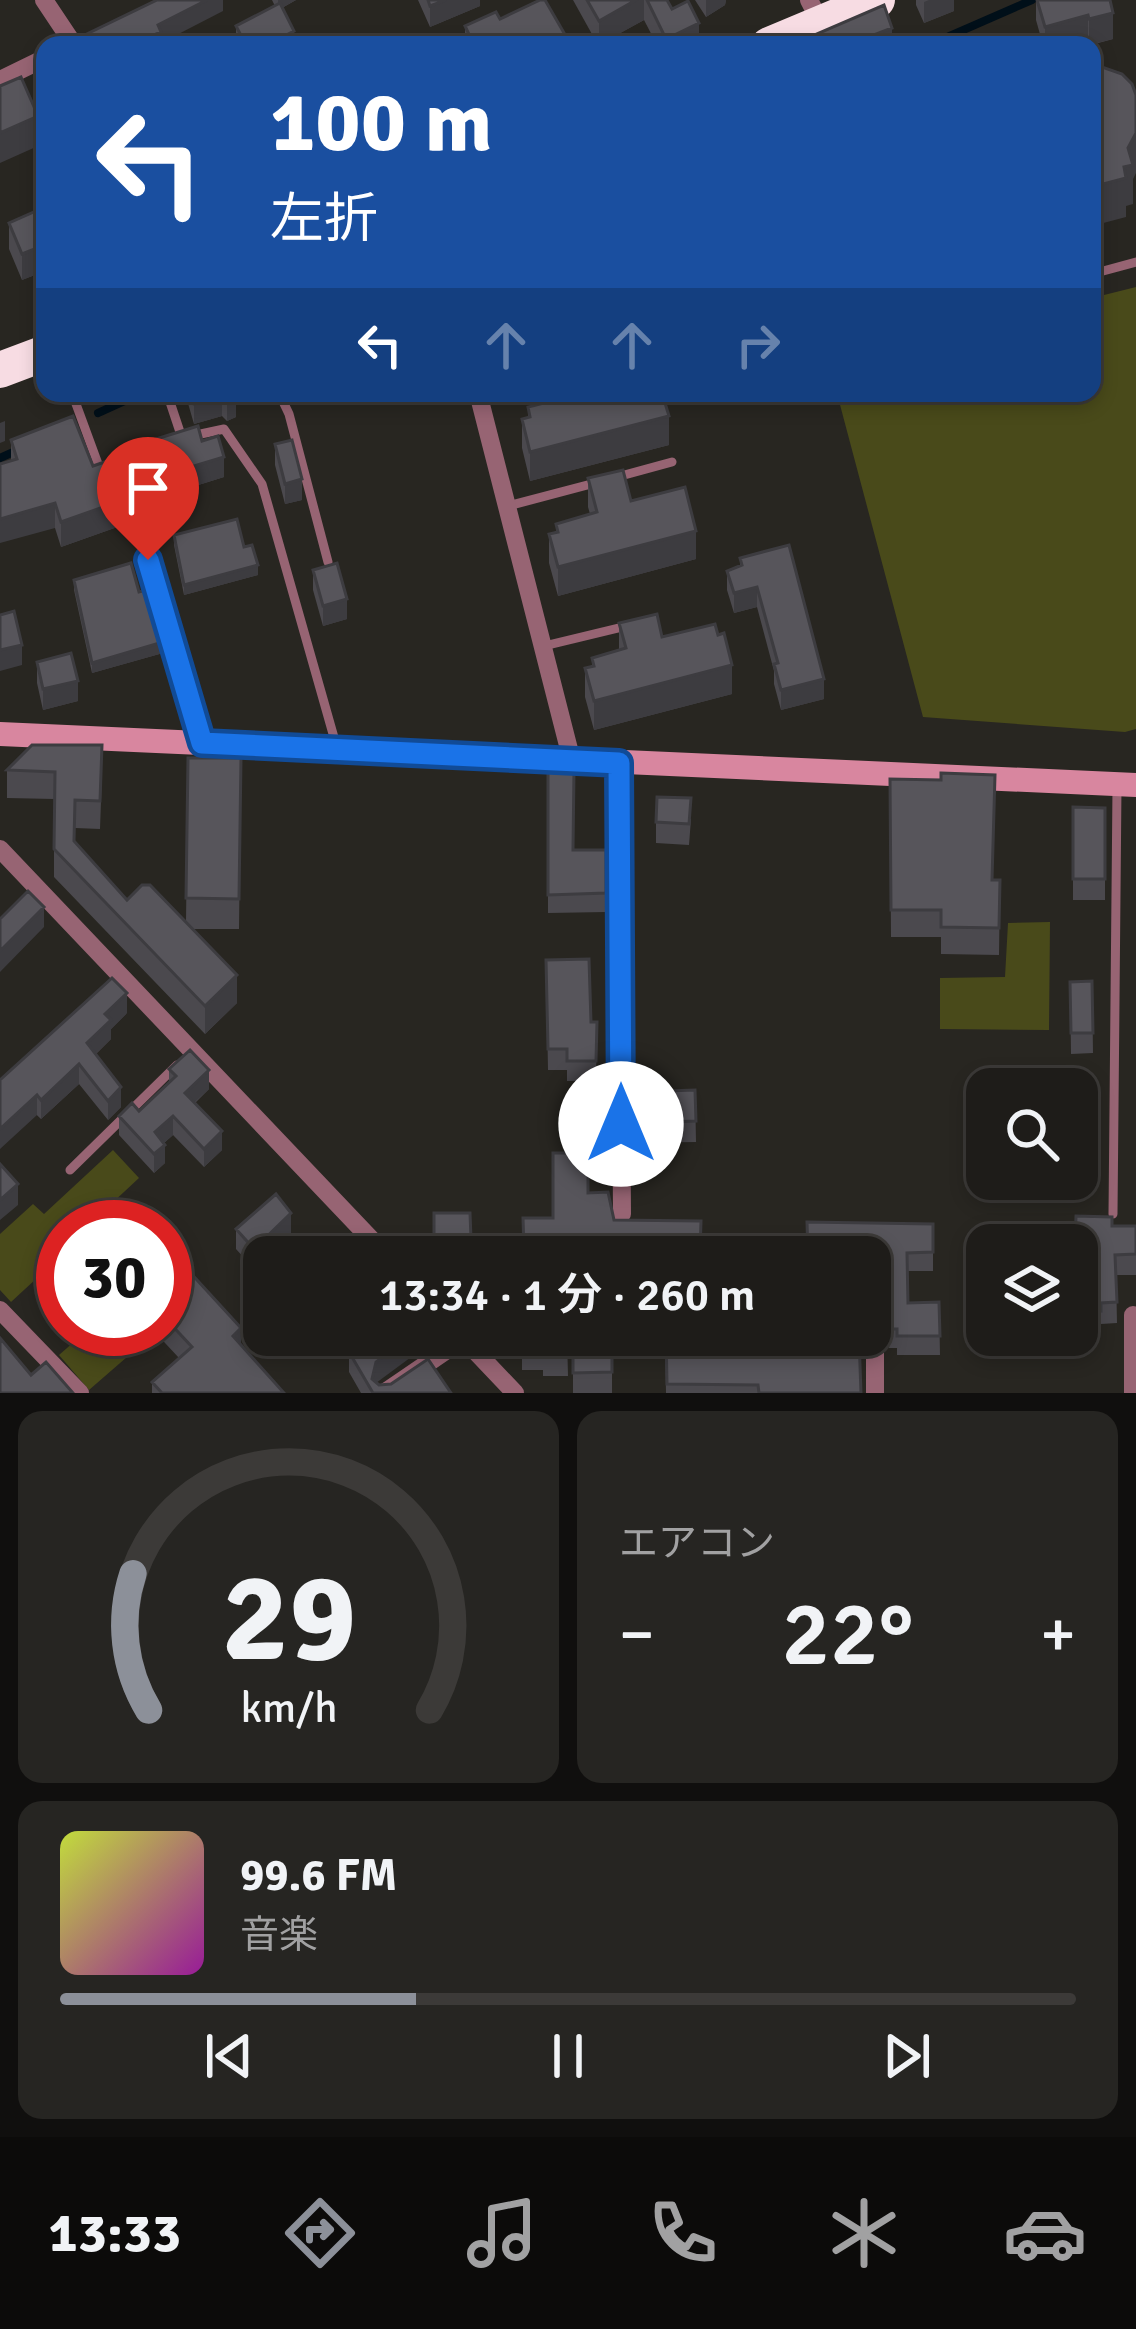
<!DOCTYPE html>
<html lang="ja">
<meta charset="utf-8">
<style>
:root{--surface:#1e1c19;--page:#262522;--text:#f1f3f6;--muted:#a1a1a2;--line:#3c3a38;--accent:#8c9099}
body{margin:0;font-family:Signika,"Noto Sans JP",sans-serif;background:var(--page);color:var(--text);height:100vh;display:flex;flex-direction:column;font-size:45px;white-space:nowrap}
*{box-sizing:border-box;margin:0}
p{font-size:39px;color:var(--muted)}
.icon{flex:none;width:66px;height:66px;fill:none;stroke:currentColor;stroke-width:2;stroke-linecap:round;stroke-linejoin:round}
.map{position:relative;height:1393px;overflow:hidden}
.details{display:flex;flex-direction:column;gap:18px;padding:18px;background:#100f0e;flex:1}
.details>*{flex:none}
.hud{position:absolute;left:36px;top:36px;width:1065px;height:366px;border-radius:24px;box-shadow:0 6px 18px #0003,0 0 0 3px var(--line);background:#1a4fa0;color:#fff;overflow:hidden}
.buttons{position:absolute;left:966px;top:1068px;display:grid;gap:24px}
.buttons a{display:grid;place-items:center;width:132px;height:132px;border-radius:24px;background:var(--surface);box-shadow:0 6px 18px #0003,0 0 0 3px var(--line);font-size:60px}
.speed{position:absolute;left:36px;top:1200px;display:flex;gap:24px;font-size:60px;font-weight:700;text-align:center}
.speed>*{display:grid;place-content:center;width:156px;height:156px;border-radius:50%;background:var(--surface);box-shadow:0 6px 18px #0003,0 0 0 3px var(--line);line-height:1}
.speed .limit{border:18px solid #d22;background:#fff;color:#111}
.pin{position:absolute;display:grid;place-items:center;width:102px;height:102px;color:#fff;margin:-123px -51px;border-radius:50% 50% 50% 0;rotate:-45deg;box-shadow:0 0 12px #0007}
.pin .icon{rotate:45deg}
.me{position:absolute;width:132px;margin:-66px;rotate:0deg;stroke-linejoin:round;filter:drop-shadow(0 0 9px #0008)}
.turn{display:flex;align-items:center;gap:42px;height:252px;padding:0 36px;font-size:54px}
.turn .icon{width:156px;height:156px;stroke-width:2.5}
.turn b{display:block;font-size:84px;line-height:102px}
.lanes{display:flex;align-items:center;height:114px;padding:0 36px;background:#0003;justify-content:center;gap:60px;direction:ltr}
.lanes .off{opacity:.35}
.big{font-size:90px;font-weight:600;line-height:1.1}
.details .tile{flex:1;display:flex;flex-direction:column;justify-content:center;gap:18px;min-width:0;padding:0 42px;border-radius:24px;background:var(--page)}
.details .dial{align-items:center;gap:0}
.dial svg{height:312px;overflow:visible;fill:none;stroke:var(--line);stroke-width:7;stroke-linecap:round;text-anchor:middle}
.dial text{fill:var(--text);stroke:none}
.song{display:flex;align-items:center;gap:36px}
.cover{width:144px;height:144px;border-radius:18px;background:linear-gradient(135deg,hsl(70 70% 55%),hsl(300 70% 35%))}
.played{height:12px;border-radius:6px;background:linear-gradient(90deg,var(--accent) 35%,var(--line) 35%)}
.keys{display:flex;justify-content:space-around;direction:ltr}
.heat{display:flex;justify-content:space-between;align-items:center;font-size:66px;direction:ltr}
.details .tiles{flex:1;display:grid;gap:18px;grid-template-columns:1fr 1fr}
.tile:last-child{grid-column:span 2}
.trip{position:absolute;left:243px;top:1236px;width:648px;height:120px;border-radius:24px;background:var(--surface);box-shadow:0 6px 18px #0003,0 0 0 3px var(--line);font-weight:600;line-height:120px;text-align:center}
.tabs{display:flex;height:192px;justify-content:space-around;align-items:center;background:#0c0b0a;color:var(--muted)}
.tabs .icon{width:84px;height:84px}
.tabs .active{color:var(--accent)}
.tabs b{font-size:54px;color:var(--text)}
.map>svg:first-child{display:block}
.green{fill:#494a1a}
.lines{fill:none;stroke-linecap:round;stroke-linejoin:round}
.stream{stroke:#000f19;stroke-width:8}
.lane{stroke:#976473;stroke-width:9}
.street{stroke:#976473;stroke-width:18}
.secondary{stroke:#d8869f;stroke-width:24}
.highway{stroke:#f7dce3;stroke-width:36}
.wall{fill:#4b494e}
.shaded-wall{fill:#3d3c40}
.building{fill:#57555b;stroke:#3d3c40;stroke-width:3}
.route-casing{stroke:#114b97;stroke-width:30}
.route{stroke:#1a73e8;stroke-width:21}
</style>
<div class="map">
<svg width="1136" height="1393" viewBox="0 0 1136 1393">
<rect width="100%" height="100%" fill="#282621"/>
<path class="green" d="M 1136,287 L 1136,729 L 1125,732 L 923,717 L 839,401 L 844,393 L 1092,393 L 1092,298 Z
M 1050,922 L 1049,1030 L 940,1029 L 940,978 L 1005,977 L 1008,923 Z
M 113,1150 L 139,1178 L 110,1205 L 129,1226 L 63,1227 L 63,1254 L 11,1302 L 0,1290 L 0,1234 L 33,1204 L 44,1214 Z
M 80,1329 L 141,1329 L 150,1337 L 89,1390 L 59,1355 L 83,1334 Z"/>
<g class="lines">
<path class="stream" d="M 929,45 L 1032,0
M 98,413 L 142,393
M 0,458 L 20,449"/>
<path class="lane" d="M 1092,274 L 1136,262
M 72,393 L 101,472 L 121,467 L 200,738
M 167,393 L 182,438 L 224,429 L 262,484 L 337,748
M 279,393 L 289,414 L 328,562
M 617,477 L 672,462
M 508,506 L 595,483
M 544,646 L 631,625
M 70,1170 L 177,1065
M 1113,1214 L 1117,787"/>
<path class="street" d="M 44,0 L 74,45
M 809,0 L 821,23
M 0,80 L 45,58
M 478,393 L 572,761
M 619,763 L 622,1214
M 0,849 L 388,1257
M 0,1310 L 80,1393
M 870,1332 L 875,1332 L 875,1393
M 460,1335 L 515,1393
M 384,1393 L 463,1339
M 1133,1393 L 1133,1315"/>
<path class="secondary" d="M 0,734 L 1136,785"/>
<path class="highway" d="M 769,45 L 877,0
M 0,370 L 45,353"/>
</g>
<path class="wall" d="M 272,0 L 296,0 L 282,8 L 294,45 L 236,45 L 236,26 L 275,6 Z
M 418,0 L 480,0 L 480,6 L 430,27 Z
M 573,0 L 667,0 L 699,45 L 657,45 L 644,20 L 598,45 Z
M 695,0 L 726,0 L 725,5 L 706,17 Z
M 916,0 L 954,0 L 954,11 L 924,23 L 916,5 Z
M 1036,0 L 1110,0 L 1113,39 L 1091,45 L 1088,41 L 1075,45 L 1043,45 L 1036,20 Z
M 500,19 L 571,45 L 465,45 L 465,26 Z
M 45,185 L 45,271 L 22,280 L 9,249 L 9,223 L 42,209 L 42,187 Z
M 185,393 L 235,393 L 236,417 L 227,421 L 222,416 L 194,424 Z
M 558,393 L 662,393 L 669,445 L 530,481 L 522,448 L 522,419 L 528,418 L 528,407 L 558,399 Z
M 11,440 L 93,466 L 124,484 L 123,525 L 61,547 L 55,528 L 11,460 Z
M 202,441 L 224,477 L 141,503 L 133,477 L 133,456 L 140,454 L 140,444 Z
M 275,444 L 302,500 L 285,504 L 275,465 Z
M 588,478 L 631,501 L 696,559 L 558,596 L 549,563 L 549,534 L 556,532 L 556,524 L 590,514 L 588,507 Z
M 174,535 L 244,547 L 258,575 L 184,595 L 174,545 Z
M 740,558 L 824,699 L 781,710 L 774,684 L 774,671 L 757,607 L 734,613 L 727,590 L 727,571 L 740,566 Z
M 313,570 L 347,619 L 323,626 L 313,590 Z
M 74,580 L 163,653 L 92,673 L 74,590 Z
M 619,623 L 662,637 L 732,694 L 594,730 L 585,697 L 585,668 L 592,667 L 592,658 L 619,649 Z
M 37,662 L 78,701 L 43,710 L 37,683 Z
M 188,758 L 241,758 L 239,929 L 192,929 L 237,1003 L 205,1034 L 54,877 L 54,799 L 7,798 L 7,770 L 102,773 L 100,829 L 75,828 L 75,842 L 127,900 L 186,922 Z
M 548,770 L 574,850 L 606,850 L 606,912 L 548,913 Z
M 890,779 L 993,880 L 1000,880 L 999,955 L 941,954 L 941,937 L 891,937 Z
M 1073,807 L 1105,808 L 1105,900 L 1073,900 Z
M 691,819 L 689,845 L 656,843 L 656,822 Z
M 546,960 L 591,1022 L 597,1022 L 596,1081 L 567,1081 L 567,1070 L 548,1070 Z
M 1092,981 L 1093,1053 L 1071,1054 L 1070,982 Z
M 127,1013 L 111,1029 L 111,1039 L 96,1054 L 121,1107 L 108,1120 L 79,1084 L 41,1119 L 0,1080 Z
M 169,1069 L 209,1089 L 195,1103 L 222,1150 L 204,1167 L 173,1135 L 164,1143 L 165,1163 L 154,1173 L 119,1135 L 119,1116 L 139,1111 L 169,1082 Z
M 695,1090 L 696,1142 L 637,1143 L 636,1092 Z
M 588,1193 L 614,1220 L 701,1221 L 700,1257 L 524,1257 L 523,1218 L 553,1218 Z
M 434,1213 L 470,1213 L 471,1257 L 434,1257 Z
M 807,1222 L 933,1224 L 933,1271 L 908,1271 L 908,1303 L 939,1302 L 940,1355 L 897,1355 L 897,1348 L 889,1348 L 885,1318 L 876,1319 L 878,1268 L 870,1268 L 870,1257 L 807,1257 Z
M 1112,1226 L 1136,1226 L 1136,1275 L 1116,1275 L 1117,1323 L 1101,1324 L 1101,1332 L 1077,1333 L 1077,1245 Z
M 236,1229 L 291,1233 L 267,1257 L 264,1257 L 254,1269 L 236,1249 Z
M 165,1245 L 241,1346 L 284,1393 L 152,1393 L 152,1382 L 179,1358 L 152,1329 L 165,1329 Z
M 63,1251 L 63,1313 L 42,1291 L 42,1270 Z
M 522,1335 L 567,1335 L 568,1376 L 543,1376 L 543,1370 L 522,1370 Z
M 665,1335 L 861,1393 L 666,1393 Z
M 612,1340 L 612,1393 L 573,1393 L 573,1341 Z
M 349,1352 L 379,1385 L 451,1393 L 361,1393 L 349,1372 Z"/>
<path class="shaded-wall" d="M 207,0 L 223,0 L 223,11 L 161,43 L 161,45 L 131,45 L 158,25 Z
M 278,0 L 296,0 L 278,10 Z
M 446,0 L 480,0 L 480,6 L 430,27 L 430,6 Z
M 636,0 L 644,0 L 644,20 L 599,45 L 599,21 Z
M 706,0 L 726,0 L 725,5 L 706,17 Z
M 929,0 L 954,0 L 954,11 L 924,23 L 924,2 Z
M 1113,13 L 1113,39 L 1089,45 L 1089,19 Z
M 1088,15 L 1088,41 L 1075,45 L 1045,45 L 1045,27 Z
M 699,23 L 699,45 L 666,45 L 666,39 Z
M 892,28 L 892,44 L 848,45 Z
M 294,31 L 294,45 L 267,45 Z
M 38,116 L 38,146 L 0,163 L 0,133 Z
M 1136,133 L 1136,173 L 1133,179 L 1133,204 L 1126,206 L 1126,217 L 1092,226 L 1092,187 L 1128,148 Z
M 45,245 L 45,271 L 22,280 L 22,254 Z
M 222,396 L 222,416 L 194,424 L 194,404 Z
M 236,398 L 236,417 L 227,421 L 227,401 Z
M 669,416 L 669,445 L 530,481 L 530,452 Z
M 5,421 L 5,441 L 0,443 L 0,423 Z
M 224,457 L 224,477 L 141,503 L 141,482 Z
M 302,479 L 302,500 L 285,504 L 285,484 Z
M 124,484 L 123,525 L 61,547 L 61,522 Z
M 55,503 L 55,528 L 0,543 L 0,519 Z
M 696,531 L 696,559 L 558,596 L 558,567 Z
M 258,565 L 258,575 L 184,595 L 184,585 Z
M 757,587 L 757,607 L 734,613 L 734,593 Z
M 347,599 L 347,619 L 323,626 L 323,606 Z
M 163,642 L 163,653 L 92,673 L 92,663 Z
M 22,645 L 22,665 L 0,671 L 0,650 Z
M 732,665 L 732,694 L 594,730 L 594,701 Z
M 824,679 L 824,699 L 781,710 L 781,690 Z
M 78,681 L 78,701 L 43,710 L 43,689 Z
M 44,907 L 44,927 L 0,972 L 0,951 Z
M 237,975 L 237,1003 L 205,1034 L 205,1006 Z
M 127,993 L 127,1013 L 111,1029 L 111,1039 L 87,1062 L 87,1043 L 105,1014 Z
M 79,1064 L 79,1084 L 41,1119 L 41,1100 Z
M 209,1070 L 209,1089 L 185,1111 L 185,1093 Z
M 121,1087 L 121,1107 L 108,1120 L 108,1101 Z
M 37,1095 L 37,1115 L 0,1149 L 0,1129 Z
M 173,1116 L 173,1135 L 155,1151 L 155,1132 Z
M 222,1131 L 222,1150 L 204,1167 L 204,1149 Z
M 165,1145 L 165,1163 L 154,1173 L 154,1154 Z
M 18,1184 L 18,1205 L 0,1220 L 0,1200 Z
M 291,1213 L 291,1233 L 267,1257 L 264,1257 L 264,1260 L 254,1269 L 254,1249 Z
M 241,1328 L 241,1353 L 233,1336 Z
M 412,1335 L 441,1335 L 376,1383 L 372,1379 L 376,1362 Z"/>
<path class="building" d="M 157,0 L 207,0 L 158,25 L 161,32 L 131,45 L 64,45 Z
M 428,0 L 446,0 L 430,6 Z
M 540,0 L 545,0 L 571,45 L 474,45 L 465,26 L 496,12 L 500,19 Z
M 587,0 L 636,0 L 599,21 Z
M 647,0 L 667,0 L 672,9 L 688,1 L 699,23 L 666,39 Z
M 1037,0 L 1110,0 L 1113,13 L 1089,19 L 1088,15 L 1045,27 Z
M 280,3 L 294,31 L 267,45 L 246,45 L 236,26 Z
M 884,5 L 892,28 L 848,45 L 799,45 L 798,42 Z
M 1095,58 L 1096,65 L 1122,74 L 1132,84 L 1136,95 L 1136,133 L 1128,148 L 1133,165 L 1124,167 L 1126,178 L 1092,187 L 1092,59 Z
M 21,77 L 38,116 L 0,133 L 0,86 Z
M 45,207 L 45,245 L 22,254 L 9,223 Z
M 191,393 L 235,393 L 236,398 L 227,401 L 222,396 L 194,404 Z
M 563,393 L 662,393 L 669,416 L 530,452 L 522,419 L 530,417 L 528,407 L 564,398 Z
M 73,416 L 93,466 L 116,458 L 124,484 L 118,486 L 123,500 L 61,522 L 55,503 L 0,519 L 0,464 L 17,459 L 11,440 Z
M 198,426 L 202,441 L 218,436 L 224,457 L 141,482 L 133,456 L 143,453 L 140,444 Z
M 292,440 L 302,479 L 285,484 L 275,444 Z
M 623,470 L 631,501 L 685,487 L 696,531 L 558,567 L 549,534 L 558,532 L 556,524 L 597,512 L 588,478 Z
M 237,519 L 244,547 L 252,545 L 258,565 L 184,585 L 174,535 Z
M 789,545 L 824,679 L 781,690 L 774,664 L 778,663 L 757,587 L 734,593 L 727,571 L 742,565 L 740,558 Z
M 131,563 L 139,592 L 150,589 L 163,642 L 92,663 L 74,580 Z
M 337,563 L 347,599 L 323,606 L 313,570 Z
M 14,611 L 22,645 L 0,650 L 0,615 Z
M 657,614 L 662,637 L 715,624 L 718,635 L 724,633 L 732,665 L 594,701 L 585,668 L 594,666 L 592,658 L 626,648 L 619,623 Z
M 71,653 L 78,681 L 43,689 L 37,662 Z
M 32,745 L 102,745 L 100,801 L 75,800 L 74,841 L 127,900 L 142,885 L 150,885 L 237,975 L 205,1006 L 54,849 L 55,772 L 7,770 Z
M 188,758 L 241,758 L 239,899 L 186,898 Z
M 548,770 L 574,771 L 573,850 L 606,850 L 606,893 L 548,895 Z
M 941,773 L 995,775 L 992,880 L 1000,880 L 999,928 L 941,927 L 941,910 L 891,910 L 890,779 L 941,780 Z
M 657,797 L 691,798 L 689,824 L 656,822 Z
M 1073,807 L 1105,808 L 1105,879 L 1073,879 Z
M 28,891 L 44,907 L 0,951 L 0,919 Z
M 589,959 L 591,1022 L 597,1022 L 596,1061 L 567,1061 L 567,1049 L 548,1049 L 546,960 Z
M 112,978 L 127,993 L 105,1014 L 111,1020 L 87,1043 L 121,1087 L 108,1101 L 79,1064 L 41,1100 L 37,1095 L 0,1129 L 0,1080 Z
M 1092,981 L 1093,1033 L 1071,1033 L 1070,982 Z
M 190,1050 L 209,1070 L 185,1093 L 222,1131 L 204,1149 L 173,1116 L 155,1132 L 165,1145 L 154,1154 L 119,1116 L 132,1103 L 139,1111 L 176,1076 L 169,1069 Z
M 695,1090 L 696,1121 L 637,1123 L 636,1092 Z
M 553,1153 L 588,1153 L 588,1193 L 608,1192 L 614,1220 L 701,1221 L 700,1254 L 595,1252 L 595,1257 L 573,1257 L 573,1251 L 524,1251 L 523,1218 L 553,1218 Z
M 0,1164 L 18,1184 L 0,1200 Z
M 276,1194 L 291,1213 L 254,1249 L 236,1229 Z
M 434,1213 L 470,1213 L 471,1238 L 434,1238 Z
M 1076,1216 L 1112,1217 L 1112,1226 L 1136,1226 L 1136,1254 L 1115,1255 L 1117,1302 L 1101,1303 L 1101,1311 L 1077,1312 L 1077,1245 L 1075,1245 Z
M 807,1222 L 933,1224 L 933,1252 L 907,1253 L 908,1303 L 939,1302 L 940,1336 L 897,1336 L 897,1329 L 889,1329 L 885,1299 L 876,1300 L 879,1249 L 829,1249 L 829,1257 L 808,1257 Z
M 165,1245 L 241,1328 L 233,1336 L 284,1393 L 162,1393 L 152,1382 L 192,1347 L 165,1318 Z
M 63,1251 L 63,1293 L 42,1270 Z
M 374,1335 L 412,1335 L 376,1362 L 372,1379 L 379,1385 L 391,1384 L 428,1359 L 451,1393 L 373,1393 L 349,1352 Z
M 522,1335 L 567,1335 L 568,1355 L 543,1356 L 543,1350 L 522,1350 Z
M 666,1335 L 836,1335 L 836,1338 L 859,1337 L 861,1393 L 759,1393 L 758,1385 L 667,1384 Z
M 0,1338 L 31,1375 L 46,1362 L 73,1393 L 0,1393 Z
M 612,1340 L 612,1372 L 573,1373 L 573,1341 Z"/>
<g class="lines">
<defs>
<path id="route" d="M 148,560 L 202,743 L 619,763 L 621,1124"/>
</defs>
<use href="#route" class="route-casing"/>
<use href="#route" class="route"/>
</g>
</svg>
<div class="buttons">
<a><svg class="icon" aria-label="search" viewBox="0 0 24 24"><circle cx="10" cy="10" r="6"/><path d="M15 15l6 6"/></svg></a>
<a><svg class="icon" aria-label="layers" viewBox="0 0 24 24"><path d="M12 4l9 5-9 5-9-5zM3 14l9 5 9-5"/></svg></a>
</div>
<div class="speed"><div class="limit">30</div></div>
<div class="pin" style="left:148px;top:560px;background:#d93025"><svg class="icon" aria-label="arrive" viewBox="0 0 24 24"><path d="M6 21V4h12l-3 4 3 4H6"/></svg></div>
<svg class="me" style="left:621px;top:1124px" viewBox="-20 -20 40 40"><circle r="19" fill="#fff"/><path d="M0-13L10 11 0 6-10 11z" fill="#1a73e8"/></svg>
<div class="trip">13:34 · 1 分 · 260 m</div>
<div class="hud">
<div class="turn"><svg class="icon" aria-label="left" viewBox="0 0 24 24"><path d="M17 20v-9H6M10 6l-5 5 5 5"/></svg><div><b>100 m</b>左折</div></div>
<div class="lanes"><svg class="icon" aria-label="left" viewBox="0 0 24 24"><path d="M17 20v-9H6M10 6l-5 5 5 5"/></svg><svg class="icon off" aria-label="ahead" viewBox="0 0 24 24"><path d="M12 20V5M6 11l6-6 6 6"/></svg><svg class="icon off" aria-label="ahead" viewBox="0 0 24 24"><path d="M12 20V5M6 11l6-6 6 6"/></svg><svg class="icon off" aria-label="right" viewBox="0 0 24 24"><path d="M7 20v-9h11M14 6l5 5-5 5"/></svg></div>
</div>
</div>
<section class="details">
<div class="tiles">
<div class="tile dial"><svg viewBox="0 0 100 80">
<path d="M14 69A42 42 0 1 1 86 69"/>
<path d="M14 69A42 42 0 0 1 10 34" stroke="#8c9099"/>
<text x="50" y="56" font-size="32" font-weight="700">29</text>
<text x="50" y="72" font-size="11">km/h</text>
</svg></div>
<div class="tile"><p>エアコン</p>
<div class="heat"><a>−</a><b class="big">22°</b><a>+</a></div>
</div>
<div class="tile">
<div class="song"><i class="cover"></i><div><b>99.6 FM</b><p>音楽</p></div></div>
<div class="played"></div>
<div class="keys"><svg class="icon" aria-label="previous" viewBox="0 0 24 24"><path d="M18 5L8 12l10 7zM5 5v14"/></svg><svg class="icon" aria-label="pause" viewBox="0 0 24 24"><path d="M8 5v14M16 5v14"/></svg><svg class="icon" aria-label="next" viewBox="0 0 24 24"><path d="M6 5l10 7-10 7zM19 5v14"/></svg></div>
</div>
</div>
</section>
<nav class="tabs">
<b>13:33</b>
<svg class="icon active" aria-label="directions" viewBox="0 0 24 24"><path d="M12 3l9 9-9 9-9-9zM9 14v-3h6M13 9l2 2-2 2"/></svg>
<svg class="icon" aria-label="music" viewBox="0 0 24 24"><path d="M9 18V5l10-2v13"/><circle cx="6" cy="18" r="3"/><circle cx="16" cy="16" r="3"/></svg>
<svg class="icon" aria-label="phone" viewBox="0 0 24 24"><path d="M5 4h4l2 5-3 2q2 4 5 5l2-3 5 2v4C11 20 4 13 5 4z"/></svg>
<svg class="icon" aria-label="climate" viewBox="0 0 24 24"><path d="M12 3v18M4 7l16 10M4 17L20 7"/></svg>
<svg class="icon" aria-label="car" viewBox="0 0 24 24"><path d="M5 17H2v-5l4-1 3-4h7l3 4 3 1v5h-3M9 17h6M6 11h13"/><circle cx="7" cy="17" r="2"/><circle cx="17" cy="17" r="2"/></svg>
</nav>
